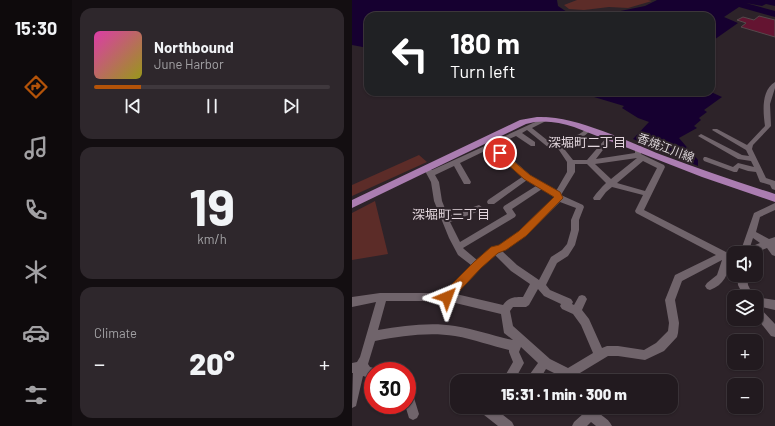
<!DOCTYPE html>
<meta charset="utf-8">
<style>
:root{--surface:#221a1f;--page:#2e272c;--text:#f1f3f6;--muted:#a2a1a4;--line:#3f383d;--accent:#b45309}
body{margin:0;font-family:Barlow,"Noto Sans JP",sans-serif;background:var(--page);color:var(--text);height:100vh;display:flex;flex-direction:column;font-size:15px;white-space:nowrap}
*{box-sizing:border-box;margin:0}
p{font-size:13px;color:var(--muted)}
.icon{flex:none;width:22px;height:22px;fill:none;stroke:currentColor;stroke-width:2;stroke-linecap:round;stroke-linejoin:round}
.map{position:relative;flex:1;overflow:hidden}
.details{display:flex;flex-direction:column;gap:8px;padding:8px;background:#130e11;width:280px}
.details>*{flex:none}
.guide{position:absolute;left:12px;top:12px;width:351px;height:84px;border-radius:12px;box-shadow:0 1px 3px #0004,0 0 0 1px var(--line);background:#202124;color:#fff;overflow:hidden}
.controls{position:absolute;left:375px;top:246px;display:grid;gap:8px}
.controls a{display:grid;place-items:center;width:36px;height:36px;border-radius:8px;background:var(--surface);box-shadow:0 1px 3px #0004,0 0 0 1px var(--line);font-size:20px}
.speed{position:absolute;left:12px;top:362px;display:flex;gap:8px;font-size:20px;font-weight:700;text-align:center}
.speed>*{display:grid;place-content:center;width:52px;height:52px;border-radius:50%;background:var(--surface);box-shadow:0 1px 3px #0004,0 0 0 1px var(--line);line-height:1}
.speed .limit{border:6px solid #d22;background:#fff;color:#111}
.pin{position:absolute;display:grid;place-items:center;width:34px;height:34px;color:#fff;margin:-17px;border:2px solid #fff;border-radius:50%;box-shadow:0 1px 4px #0007}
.me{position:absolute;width:44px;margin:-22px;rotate:44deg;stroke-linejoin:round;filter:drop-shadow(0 0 3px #0008)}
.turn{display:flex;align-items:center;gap:14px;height:84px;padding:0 20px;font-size:18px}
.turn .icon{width:52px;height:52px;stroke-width:2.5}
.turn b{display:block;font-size:28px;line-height:34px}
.big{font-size:30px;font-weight:800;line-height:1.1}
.details .card{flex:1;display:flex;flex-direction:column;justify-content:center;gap:6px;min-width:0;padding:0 14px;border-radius:12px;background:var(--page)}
.details .dial{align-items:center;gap:0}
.dial b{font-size:52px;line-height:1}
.song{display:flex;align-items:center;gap:12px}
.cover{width:48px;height:48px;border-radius:6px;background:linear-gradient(135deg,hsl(320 70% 55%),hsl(60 70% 35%))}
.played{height:4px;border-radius:2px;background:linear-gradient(90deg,var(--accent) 20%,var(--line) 20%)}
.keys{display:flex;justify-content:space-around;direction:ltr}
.heat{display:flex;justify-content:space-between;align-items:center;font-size:22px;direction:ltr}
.trip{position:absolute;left:98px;top:374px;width:228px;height:40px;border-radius:12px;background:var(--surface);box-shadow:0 1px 3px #0004,0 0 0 1px var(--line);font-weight:800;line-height:40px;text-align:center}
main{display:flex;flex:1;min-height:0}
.tab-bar{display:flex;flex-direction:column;width:72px;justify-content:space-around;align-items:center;background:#0e0a0c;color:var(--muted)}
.tab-bar .icon{width:28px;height:28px}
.tab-bar .selected{color:var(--accent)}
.tab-bar b{font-size:18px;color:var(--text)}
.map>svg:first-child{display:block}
.green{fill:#5c2c28}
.water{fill:#160030}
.building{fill:#641431;stroke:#56494c}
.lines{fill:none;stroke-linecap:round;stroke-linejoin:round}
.minor{fill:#70646b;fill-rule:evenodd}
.major{fill:#ab7db1;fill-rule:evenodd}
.route{fill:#b45309;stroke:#753606}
.labels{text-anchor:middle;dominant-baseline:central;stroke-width:4;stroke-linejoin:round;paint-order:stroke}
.street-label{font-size:12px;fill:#ddd6da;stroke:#2d2329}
.neighbourhood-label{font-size:13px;fill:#e2d5dc;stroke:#2d2329}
</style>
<main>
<nav class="tab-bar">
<b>15:30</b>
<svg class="icon selected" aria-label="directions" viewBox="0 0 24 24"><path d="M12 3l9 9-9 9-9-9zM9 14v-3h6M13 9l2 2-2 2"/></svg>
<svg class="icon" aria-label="music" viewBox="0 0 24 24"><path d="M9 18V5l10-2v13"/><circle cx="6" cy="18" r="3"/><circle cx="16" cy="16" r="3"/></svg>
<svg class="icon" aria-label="phone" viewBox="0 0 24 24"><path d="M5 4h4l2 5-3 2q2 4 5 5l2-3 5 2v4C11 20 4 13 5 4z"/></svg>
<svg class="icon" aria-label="climate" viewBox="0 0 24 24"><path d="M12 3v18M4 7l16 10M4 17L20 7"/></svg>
<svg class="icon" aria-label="car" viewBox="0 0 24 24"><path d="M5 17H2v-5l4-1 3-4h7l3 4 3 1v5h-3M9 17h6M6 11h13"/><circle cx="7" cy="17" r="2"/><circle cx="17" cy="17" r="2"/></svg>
<svg class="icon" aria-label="filters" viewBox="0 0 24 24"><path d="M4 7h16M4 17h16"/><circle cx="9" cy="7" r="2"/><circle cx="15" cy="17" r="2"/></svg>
</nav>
<section class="details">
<div class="card">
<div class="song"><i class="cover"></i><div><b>Northbound</b><p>June Harbor</p></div></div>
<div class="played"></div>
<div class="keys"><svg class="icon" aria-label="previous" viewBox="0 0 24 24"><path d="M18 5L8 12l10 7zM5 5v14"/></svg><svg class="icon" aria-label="pause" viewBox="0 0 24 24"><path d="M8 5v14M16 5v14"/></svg><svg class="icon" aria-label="next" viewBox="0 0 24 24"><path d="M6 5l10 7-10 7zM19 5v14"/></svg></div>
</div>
<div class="card dial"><b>19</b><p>km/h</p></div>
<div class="card"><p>Climate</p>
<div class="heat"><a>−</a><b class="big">20°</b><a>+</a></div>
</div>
</section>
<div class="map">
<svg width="423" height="426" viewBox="0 0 423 426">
<rect width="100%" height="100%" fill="#2d2329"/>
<path class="green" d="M 225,0 L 296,0 L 300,1 L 276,8 L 257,7 L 232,10 L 217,9 L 212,5 Z
M 67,155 L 75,162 L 0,196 L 0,185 Z
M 23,201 L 36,254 L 0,260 L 0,213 Z"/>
<path class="water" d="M 0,0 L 205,0 L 206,6 L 221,16 L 16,16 L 16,48 L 0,45 Z
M 305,0 L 423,0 L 423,6 L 414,4 L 410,6 L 394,3 L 423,11 L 423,17 L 387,7 L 372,17 L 386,23 L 359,42 L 359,16 L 244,16 L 293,6 Z
M 233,92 L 359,92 L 370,97 L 352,110 L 355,112 L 347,118 L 349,120 L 342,126 L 345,128 L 327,138 L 346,160 L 346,166 L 281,139 L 297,122 L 286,118 L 270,108 L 272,106 L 232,94 Z"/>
<path class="building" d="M 407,16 L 423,20 L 423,37 L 389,27 L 394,23 L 385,20 L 391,17 L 402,20 Z"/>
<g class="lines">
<path class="minor" d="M 423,82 L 423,88 L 418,104 L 419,126 L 401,145 L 400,149 L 414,178 L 423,181 L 423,190 L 420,189 L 418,185 L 408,182 L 404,172 L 396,171 L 387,168 L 385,172 L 382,172 L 352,161 L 351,159 L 352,157 L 354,157 L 381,167 L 386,163 L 402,167 L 399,161 L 386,159 L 346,136 L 349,134 L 351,135 L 390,155 L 397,156 L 394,150 L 360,130 L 361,129 L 365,129 L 395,145 L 413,126 C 411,112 409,90 423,82 Z
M 194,117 L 197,119 L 196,120 L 180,128 L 200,144 L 204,143 C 205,132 218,137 225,135 C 229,134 232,130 236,128 L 239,130 L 230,138 L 214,139 L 210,142 L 213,150 L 221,160 L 235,160 L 255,137 L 257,136 L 260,138 L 244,159 L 283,153 L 283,149 L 286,147 L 288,147 L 289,154 L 312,165 L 313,167 L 292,210 L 374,252 L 382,254 L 382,262 L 379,261 C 376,274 372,285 358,290 L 355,289 L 353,286 L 355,283 L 365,275 L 370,260 L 330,281 L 323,300 L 327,323 L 326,333 L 325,337 L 312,351 L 293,360 L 266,356 L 256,356 L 223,376 L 225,381 L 213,381 L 212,378 L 194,369 L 191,374 L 195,381 L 182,381 L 178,374 L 186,363 L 169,347 L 167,352 L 172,363 L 162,381 L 150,381 L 161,362 L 157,352 L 157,350 C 139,346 122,339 103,336 C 76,332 50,336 23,341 L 16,364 L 18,367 L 25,369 L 26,371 L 21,371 L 21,379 L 11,376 L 4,406 L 0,408 L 1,373 L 0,373 L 0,363 L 5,362 L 8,357 L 24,302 L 0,307 L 0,297 L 28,293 L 93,293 L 119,265 L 106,255 L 97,238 L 82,201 L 79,182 L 73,171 L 74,169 L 77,169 L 80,170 L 135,145 L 131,140 L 132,139 L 136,139 L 140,142 ZM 175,130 L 197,148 L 205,147 L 215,162 L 215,172 L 204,191 L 178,175 L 144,145 L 164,136 L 179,146 L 183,146 L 183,142 L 170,133 ZM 139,148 L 170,177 L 136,200 L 135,202 L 136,204 L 142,204 L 175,180 L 184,186 L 152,206 L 151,208 L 155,214 L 108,242 L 98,222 L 130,210 L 131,208 L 127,205 L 96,216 L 90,201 L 87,182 L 83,175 L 102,166 L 112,184 L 118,184 L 119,182 L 108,163 ZM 285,158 L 259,179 L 243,164 ZM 291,161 L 305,168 L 293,191 L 265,183 ZM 223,164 L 235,164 L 254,183 C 249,188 245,192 241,198 L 242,200 L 248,200 L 254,192 L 260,187 L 291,195 L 283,211 L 284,213 L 364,255 L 323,275 L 313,300 L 317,323 L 316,331 L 304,343 L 292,350 L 266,346 L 255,346 L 250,348 L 237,319 L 230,310 L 235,299 L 233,296 L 230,295 L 227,296 L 222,305 L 220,304 L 221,302 L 219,299 L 198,290 L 194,285 L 205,263 L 216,256 L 223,245 L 227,230 L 227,220 L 232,207 L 231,205 L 209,195 L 223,172 ZM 190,189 L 203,198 L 167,232 L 147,245 L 140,247 L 125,260 L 112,249 L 111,248 L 163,217 L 164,215 L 160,209 ZM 208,202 L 224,208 L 219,220 L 219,230 L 215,244 L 210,250 L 199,257 L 187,280 L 165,265 L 150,251 L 173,236 ZM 143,255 L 159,271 L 178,284 L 171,297 C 162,297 157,297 151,305 L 104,294 L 128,268 ZM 186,289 L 192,296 L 209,304 L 208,306 L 210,309 L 221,314 L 229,325 L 241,353 L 216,368 L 198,359 L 161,326 L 158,311 L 161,307 L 174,307 L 177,305 ZM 34,301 L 95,301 L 149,314 L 152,333 L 161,340 C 141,336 123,329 103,326 C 77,322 52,326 26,330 Z
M 423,203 L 423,210 L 408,217 L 404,232 L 417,239 L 423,237 L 423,256 L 420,255 L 415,248 L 403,253 L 388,253 L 402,213 ZM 401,238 L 408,243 L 398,247 Z
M 385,275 L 395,275 L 396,285 L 402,297 L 392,297 L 386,285 Z
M 403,297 L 404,297 L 423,300 L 423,310 L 405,306 L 407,307 L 423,324 L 423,337 L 419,336 L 404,317 L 404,297 Z
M 55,386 L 59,388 L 67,414 L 65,418 L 61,420 L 57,418 L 53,405 L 55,405 Z
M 125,407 L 141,407 L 160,422 L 162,426 L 146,426 L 127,411 Z
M 229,407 L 242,407 C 246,415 256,417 260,426 L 244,426 L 239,422 L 235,426 L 220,426 L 222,422 L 232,413 Z"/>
<path class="major" d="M 185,117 C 222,115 275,141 310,155 C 347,169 385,182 423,194 L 423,202 L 350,177 L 222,127 C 206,122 190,119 174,124 L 0,208 L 0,200 L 168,120 Z"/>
</g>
<path class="route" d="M 148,150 L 178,175 L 208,192 L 211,198 L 174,236 L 154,250 L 146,253 L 129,268 L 99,300 L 95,302 L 91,300 L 89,297 L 91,293 L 122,262 L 139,247 L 147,245 L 167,231 L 202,197 L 172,179 L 145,155 L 144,153 Z"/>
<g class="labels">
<g class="street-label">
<text transform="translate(314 147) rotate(21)">香焼江川線</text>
</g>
<g class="neighbourhood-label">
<text x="235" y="142">深堀町二丁目</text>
<text x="99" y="214">深堀町三丁目</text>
</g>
</g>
</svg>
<div class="controls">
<a><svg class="icon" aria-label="sound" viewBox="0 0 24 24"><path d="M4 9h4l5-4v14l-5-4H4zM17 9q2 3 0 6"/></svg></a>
<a><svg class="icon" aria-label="layers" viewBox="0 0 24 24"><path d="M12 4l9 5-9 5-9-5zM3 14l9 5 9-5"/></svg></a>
<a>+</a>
<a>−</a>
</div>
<div class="speed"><div class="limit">30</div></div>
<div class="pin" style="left:148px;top:153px;background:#d93025"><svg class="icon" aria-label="arrive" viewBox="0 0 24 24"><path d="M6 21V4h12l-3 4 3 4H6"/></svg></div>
<svg class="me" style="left:95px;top:297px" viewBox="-20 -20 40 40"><path d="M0-17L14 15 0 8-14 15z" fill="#b45309" stroke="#fff" stroke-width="4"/></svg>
<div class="trip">15:31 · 1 min · 300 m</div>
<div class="guide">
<div class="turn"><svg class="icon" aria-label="left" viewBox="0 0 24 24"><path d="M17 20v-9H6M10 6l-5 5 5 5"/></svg><div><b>180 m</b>Turn left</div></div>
</div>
</div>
</main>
